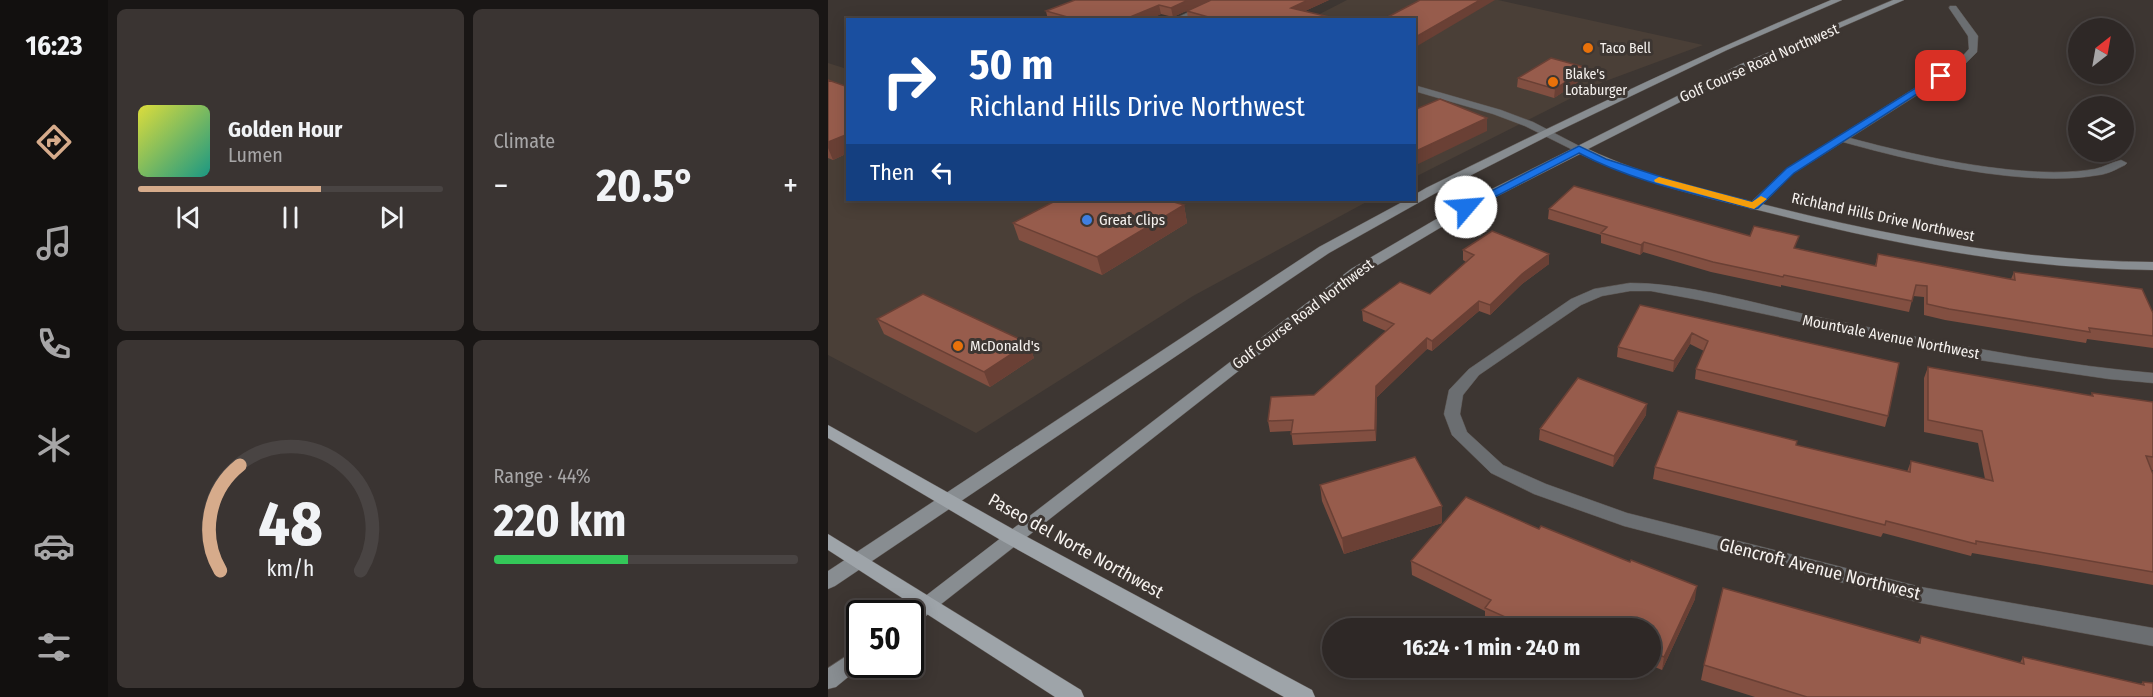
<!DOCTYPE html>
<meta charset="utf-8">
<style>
:root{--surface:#2e2826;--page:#3a3432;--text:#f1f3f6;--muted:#a7a6a7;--line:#494443;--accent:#d6ab8b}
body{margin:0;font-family:"Fira Sans Condensed",sans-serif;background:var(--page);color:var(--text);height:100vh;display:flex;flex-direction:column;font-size:22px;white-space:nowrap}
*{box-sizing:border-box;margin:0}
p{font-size:20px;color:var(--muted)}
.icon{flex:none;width:33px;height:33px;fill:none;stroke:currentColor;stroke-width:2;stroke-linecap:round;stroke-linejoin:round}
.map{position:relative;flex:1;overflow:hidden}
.panel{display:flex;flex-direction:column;gap:9px;padding:9px;background:#191615;width:720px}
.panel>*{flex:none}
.guide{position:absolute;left:18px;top:18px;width:570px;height:183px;border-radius:0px;box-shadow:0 3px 15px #0003,0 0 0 2px var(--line);background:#1a4fa0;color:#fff;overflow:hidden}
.needle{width:39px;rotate:31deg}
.buttons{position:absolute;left:1240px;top:18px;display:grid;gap:12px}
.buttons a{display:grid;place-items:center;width:66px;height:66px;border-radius:50%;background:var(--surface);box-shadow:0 3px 15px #0003,0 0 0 2px var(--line);font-size:30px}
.speed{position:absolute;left:18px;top:600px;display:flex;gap:12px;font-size:30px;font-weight:700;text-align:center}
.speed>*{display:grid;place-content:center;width:78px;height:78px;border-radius:50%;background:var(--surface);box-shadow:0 3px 15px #0003,0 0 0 2px var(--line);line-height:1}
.speed .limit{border:3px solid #111;border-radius:9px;background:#fff;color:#111}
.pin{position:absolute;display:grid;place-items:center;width:51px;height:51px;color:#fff;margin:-26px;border-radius:12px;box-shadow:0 3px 9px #0006}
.me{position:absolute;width:66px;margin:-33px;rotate:63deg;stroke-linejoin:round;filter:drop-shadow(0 0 4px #0008)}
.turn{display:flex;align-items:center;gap:21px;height:126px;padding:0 24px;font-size:27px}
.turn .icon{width:78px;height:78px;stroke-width:2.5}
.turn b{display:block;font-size:42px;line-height:51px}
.then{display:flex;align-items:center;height:57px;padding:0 24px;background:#0003;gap:12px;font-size:22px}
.big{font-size:45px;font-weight:700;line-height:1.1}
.panel .card{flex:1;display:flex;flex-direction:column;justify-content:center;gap:9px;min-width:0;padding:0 21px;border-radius:9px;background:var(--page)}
.panel .dial{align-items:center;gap:0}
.dial svg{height:156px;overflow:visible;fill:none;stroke:var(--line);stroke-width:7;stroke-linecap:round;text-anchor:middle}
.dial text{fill:var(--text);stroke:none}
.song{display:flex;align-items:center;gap:18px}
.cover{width:72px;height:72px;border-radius:9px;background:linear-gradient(135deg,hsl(60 70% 55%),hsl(170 70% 35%))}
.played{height:6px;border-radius:3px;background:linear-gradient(90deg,var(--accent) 60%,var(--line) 60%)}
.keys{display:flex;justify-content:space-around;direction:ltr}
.heat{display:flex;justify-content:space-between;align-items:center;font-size:33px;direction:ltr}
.charge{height:9px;border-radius:4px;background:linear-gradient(90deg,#34c759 44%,var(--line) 0)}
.panel .tiles{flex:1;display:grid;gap:9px;grid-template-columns:repeat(2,1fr)}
.trip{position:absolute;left:494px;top:618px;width:339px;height:60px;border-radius:30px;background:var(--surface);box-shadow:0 3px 15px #0003,0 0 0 2px var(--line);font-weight:700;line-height:60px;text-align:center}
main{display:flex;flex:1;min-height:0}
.dock{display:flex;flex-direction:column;width:108px;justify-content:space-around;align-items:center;background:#12100f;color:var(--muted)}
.dock .icon{width:42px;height:42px}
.dock .on{color:var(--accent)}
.dock b{font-size:27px;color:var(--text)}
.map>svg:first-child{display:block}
.built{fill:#4a3f37}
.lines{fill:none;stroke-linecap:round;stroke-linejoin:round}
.street-casing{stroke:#5b5450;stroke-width:1}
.secondary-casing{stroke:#5b5450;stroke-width:1}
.primary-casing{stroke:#5b5450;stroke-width:1}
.street{fill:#6b6e71;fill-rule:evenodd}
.secondary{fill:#888d91;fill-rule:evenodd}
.primary{fill:#9ea4a9;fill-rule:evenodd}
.wall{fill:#824f41}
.shaded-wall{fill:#6a4035}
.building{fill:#975c4c;stroke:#6a4035;stroke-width:1.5}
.route{fill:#1a73e8;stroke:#114b97;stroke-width:1.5}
.slow{fill:#f59e0b}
.food-dot{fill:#e8710a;stroke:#3d3632;stroke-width:2}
.shop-dot{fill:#3f7fe0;stroke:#3d3632;stroke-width:2}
.labels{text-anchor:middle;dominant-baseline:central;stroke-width:6;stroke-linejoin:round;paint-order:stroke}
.far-poi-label{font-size:14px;fill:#f6f2ef;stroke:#3d3632;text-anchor:start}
.street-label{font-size:15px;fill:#f6f2ef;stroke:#3d3632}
.poi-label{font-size:15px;fill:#f6f2ef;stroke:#3d3632;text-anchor:start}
.near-street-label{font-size:18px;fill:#f6f2ef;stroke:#3d3632}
</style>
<main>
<nav class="dock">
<b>16:23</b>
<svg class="icon on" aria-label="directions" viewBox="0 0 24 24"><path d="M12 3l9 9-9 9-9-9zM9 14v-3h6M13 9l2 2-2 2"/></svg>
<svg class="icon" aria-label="music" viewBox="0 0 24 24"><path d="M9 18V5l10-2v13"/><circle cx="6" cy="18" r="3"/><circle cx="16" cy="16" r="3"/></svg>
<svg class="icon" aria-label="phone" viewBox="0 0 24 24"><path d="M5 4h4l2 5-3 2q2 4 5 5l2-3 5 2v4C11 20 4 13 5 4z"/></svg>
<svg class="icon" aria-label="climate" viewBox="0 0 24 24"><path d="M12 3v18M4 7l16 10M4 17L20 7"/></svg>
<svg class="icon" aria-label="car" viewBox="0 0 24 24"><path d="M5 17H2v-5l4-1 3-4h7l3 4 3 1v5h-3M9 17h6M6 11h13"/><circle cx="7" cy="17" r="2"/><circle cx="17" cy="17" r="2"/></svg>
<svg class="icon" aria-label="filters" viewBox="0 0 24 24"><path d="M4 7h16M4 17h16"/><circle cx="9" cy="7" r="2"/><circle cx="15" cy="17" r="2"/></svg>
</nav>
<section class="panel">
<div class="tiles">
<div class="card">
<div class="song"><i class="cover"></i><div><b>Golden Hour</b><p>Lumen</p></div></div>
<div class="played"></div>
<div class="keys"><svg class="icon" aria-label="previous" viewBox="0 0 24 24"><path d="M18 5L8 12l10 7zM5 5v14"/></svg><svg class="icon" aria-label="pause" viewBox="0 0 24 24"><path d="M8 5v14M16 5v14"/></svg><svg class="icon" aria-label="next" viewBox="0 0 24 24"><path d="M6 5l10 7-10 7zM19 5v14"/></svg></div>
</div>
<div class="card"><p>Climate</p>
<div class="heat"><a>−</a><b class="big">20.5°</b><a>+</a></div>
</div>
<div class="card dial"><svg viewBox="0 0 100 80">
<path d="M14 69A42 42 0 1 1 86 69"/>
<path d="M14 69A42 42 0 0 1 24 15" stroke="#d6ab8b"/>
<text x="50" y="56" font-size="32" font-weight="700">48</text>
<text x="50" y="72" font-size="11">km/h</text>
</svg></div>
<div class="card"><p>Range · 44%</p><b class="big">220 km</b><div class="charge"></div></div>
</div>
</section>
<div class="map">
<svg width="1325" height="697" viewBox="0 0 1325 697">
<rect width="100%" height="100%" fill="#3d3632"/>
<path class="built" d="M 519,0 L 670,0 L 875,45 L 775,82 L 587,177 L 586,20 L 480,20 Z
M 0,63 L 19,69 L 20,200 L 542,200 L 365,296 L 148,433 L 0,355 Z"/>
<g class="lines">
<defs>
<path id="street" d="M 387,0 L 398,0 L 357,20 L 344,20 Z
M 1122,6 L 1128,6 L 1150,36 L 1149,52 L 1136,65 L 1022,138 C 1088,156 1200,181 1267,169 C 1276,167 1284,162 1293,160 L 1299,163 L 1297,165 C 1289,169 1280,174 1271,175 C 1199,188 1086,162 1015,142 L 966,173 L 930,209 L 922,209 L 920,206 L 922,203 L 958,169 L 1130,61 L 1141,49 L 1140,36 L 1121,8 Z
M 586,85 L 673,110 L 705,122 L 757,149 L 755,151 L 747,151 L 697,126 L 665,114 L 586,91 Z
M 802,283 C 860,283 928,304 985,316 C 1098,339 1210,363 1325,373 L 1325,383 L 1281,379 L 1151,360 L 871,300 L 823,291 L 802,291 L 774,296 L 753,305 L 651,375 L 635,395 L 632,414 L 639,432 L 675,465 L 718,484 L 799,513 L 1093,587 L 1325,628 L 1325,646 L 1093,603 L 796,526 L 706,494 L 663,473 L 624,435 L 616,414 L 621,390 L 641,369 L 743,299 L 766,289 Z"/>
<path id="secondary" d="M 1003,0 L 1014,0 L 899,50 L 722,135 L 606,194 L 501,253 L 7,586 L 0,589 L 0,571 L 491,247 L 578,200 L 586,200 L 586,195 L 598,188 C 731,122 865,58 1003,0 Z
M 1065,0 L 1076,0 L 919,68 L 760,149 C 817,176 878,190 938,205 C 1066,237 1193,261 1325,262 L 1325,270 C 1191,269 1063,244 934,211 C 872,196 809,182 752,154 L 642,210 L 533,275 L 89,623 L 82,625 L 82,614 L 74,614 L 523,269 L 634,204 L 913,64 Z
M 32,647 L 32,664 L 36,664 L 8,687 L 0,689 L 0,668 Z"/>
<path id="primary" d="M 0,425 L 190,532 L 484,690 L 487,697 L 456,697 L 176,542 L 0,438 Z
M 0,534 L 253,690 L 256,697 L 227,697 L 0,550 Z"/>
</defs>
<use href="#street" class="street-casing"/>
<use href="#secondary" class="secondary-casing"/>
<use href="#primary" class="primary-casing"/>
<use href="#street" class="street"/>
<use href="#secondary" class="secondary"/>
<use href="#primary" class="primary"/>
</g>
<path class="wall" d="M 382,0 L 345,17 L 333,14 L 320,20 L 220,20 L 218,11 Z
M 501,0 L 477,11 L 510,20 L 360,20 L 359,11 Z
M 759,76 L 726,98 L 689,87 L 690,78 Z
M 0,80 L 20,87 L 20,153 L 5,160 L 0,158 Z
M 356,205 L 359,223 L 274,275 L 191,240 L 185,223 Z
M 721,209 L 968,248 L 1047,266 L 1050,254 L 1183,279 L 1186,272 L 1325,313 L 1325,348 L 1259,339 L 1258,343 L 1117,320 L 1096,315 L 1096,297 L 1085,296 L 1081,312 L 953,285 L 953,287 L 883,272 L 815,252 L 812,255 L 773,243 L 773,235 L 720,219 Z
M 635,250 L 721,264 L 694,284 L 662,315 L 651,311 L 604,351 L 599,349 L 549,397 L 548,441 L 465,445 L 463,431 L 442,432 L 440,421 L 486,395 L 558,331 L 535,321 L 534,310 L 602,294 L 638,262 L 635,260 Z
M 812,305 L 1060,416 L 1057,427 L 867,379 L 868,369 L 876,351 L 862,344 L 845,372 L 789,357 L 790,347 Z
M 49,319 L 200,343 L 206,358 L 162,387 L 56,334 Z
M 1100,367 L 1263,396 L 1264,393 L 1325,402 L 1325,470 L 1323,470 L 1325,474 L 1325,585 L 1144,553 L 1143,556 L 1055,533 L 1053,537 L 825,479 L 827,467 L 968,445 L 1079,472 L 1083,461 L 1157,479 L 1150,443 L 1096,432 L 1096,378 Z
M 818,415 L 785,467 L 711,440 L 712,429 Z
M 492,485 L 614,506 L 614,523 L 516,554 L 494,501 Z
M 583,561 L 867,599 L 834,670 L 822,665 L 822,628 L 673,628 L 657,621 L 657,611 L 584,575 Z
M 1093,636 L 1192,663 L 1195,657 L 1313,684 L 1315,682 L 1325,697 L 927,697 L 873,680 L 876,665 L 1090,642 Z"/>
<path class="shaded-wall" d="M 360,0 L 382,0 L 345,17 L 343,8 Z
M 480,0 L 501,0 L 464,17 L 463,8 Z
M 652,0 L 667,0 L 586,48 L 586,38 Z
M 331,5 L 333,14 L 320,20 L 295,20 Z
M 760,68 L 759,76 L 726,98 L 727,89 Z
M 659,118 L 659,131 L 586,166 L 586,152 Z
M 20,134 L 20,153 L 5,160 L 0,148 L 0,142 Z
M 356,205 L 359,223 L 274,275 L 269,257 Z
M 816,242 L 815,252 L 812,255 L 813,245 Z
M 721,254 L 721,264 L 694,284 L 662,315 L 662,305 L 694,274 Z
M 651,301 L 651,311 L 604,351 L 604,341 Z
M 864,333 L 862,344 L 845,372 L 846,361 Z
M 599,338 L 599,349 L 549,397 L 548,441 L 547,430 L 548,386 Z
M 200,343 L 206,358 L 162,387 L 156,372 Z
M 819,404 L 818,415 L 785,467 L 786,456 Z
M 614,506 L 614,523 L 516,554 L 514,538 Z
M 869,586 L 867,599 L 834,670 L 836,657 Z
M 747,619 L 746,628 L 741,628 Z"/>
<path class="building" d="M 247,0 L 360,0 L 343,8 L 331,5 L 295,20 L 250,20 L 218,11 Z
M 383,0 L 480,0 L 463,8 L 510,19 L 391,20 L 359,11 Z
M 592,0 L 652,0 L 586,38 L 586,20 L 554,20 Z
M 723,58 L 760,68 L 727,89 L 690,78 Z
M 0,80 L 20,87 L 20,134 L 0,142 Z
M 612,99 L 659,118 L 586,152 L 586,110 Z
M 746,186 L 922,236 L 926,226 L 971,236 L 966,248 L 1048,266 L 1050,254 L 1187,280 L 1186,272 L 1314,289 L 1325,313 L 1325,336 L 1261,328 L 1262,332 L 1121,309 L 1099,304 L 1099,286 L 1088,285 L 1084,301 L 956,275 L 955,277 L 885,262 L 816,242 L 813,245 L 773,233 L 779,227 L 721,209 Z
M 229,200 L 339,200 L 356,205 L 269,257 L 185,223 Z
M 664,231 L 721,254 L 694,274 L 662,305 L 651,301 L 604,341 L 599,338 L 548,386 L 547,430 L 463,434 L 465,420 L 440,421 L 443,397 L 486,395 L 566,324 L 534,310 L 572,282 L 602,294 L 646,255 L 635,250 Z
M 95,294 L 200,343 L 156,372 L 49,319 Z
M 812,305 L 1071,363 L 1060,416 L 868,369 L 880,341 L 864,333 L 846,361 L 790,347 Z
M 1100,367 L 1265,396 L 1264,393 L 1325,402 L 1325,457 L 1318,456 L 1325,474 L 1325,572 L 1148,541 L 1148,544 L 1058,521 L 1057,525 L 827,467 L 850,411 L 969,441 L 968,445 L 1082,472 L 1083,461 L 1165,481 L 1154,431 L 1100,420 Z
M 750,378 L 819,404 L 786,456 L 712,429 Z
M 587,457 L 614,506 L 514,538 L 492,485 Z
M 638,497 L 711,529 L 713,526 L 802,562 L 803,560 L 869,586 L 836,657 L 822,651 L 822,628 L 770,628 L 747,619 L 741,628 L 702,628 L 657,608 L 663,600 L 583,561 Z
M 895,588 L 1092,643 L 1093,636 L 1196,664 L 1195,657 L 1316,685 L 1315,682 L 1325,683 L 1325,697 L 979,697 L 876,665 Z"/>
<path class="route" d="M 1110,74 L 1117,76 L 966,173 L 930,208 L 926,209 C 868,194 805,182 751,153 L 642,210 L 634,210 L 632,207 L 751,146 L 778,159 L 852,183 L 924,202 L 959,168 Z"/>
<path class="slow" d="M 831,177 L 924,202 L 933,196 L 939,199 L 926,209 L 827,182 L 826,180 Z"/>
<g class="food-dot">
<circle cx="760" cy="48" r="6"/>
<circle cx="725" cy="82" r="6"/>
<circle cx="130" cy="346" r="6"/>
</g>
<circle class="shop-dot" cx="259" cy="220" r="6"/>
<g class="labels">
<g class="far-poi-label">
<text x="772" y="48">Taco Bell</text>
<text x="737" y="74">Blake's<tspan x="737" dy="16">Lotaburger</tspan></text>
</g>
<g class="street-label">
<text transform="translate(931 63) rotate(-24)">Golf Course Road Northwest</text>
<text transform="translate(1055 217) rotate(12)">Richland Hills Drive Northwest</text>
<text transform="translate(475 314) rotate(-37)">Golf Course Road Northwest</text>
<text transform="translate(1063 337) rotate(11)">Mountvale Avenue Northwest</text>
</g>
<g class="poi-label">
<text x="271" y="220">Great Clips</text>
<text x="142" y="346">McDonald's</text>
</g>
<g class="near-street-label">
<text transform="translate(248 546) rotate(29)">Paseo del Norte Northwest</text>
<text transform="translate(992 569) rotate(14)">Glencroft Avenue Northwest</text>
</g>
</g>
</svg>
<div class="buttons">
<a><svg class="needle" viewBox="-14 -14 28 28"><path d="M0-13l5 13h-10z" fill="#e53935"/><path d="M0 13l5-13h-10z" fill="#a7a6a7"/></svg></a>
<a><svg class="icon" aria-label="layers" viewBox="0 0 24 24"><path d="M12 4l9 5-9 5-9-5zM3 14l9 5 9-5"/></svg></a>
</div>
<div class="speed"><div class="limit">50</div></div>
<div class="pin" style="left:1113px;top:76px;background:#d93025"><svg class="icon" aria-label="arrive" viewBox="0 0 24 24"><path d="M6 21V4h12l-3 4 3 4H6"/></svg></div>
<svg class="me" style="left:638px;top:207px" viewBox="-20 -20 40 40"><circle r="19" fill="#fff"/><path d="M0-13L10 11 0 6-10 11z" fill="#1a73e8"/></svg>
<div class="trip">16:24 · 1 min · 240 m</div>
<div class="guide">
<div class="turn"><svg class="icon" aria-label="right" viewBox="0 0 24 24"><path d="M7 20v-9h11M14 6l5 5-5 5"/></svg><div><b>50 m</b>Richland Hills Drive Northwest</div></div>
<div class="then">Then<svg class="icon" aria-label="left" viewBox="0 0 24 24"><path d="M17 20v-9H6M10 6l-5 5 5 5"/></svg></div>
</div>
</div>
</main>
